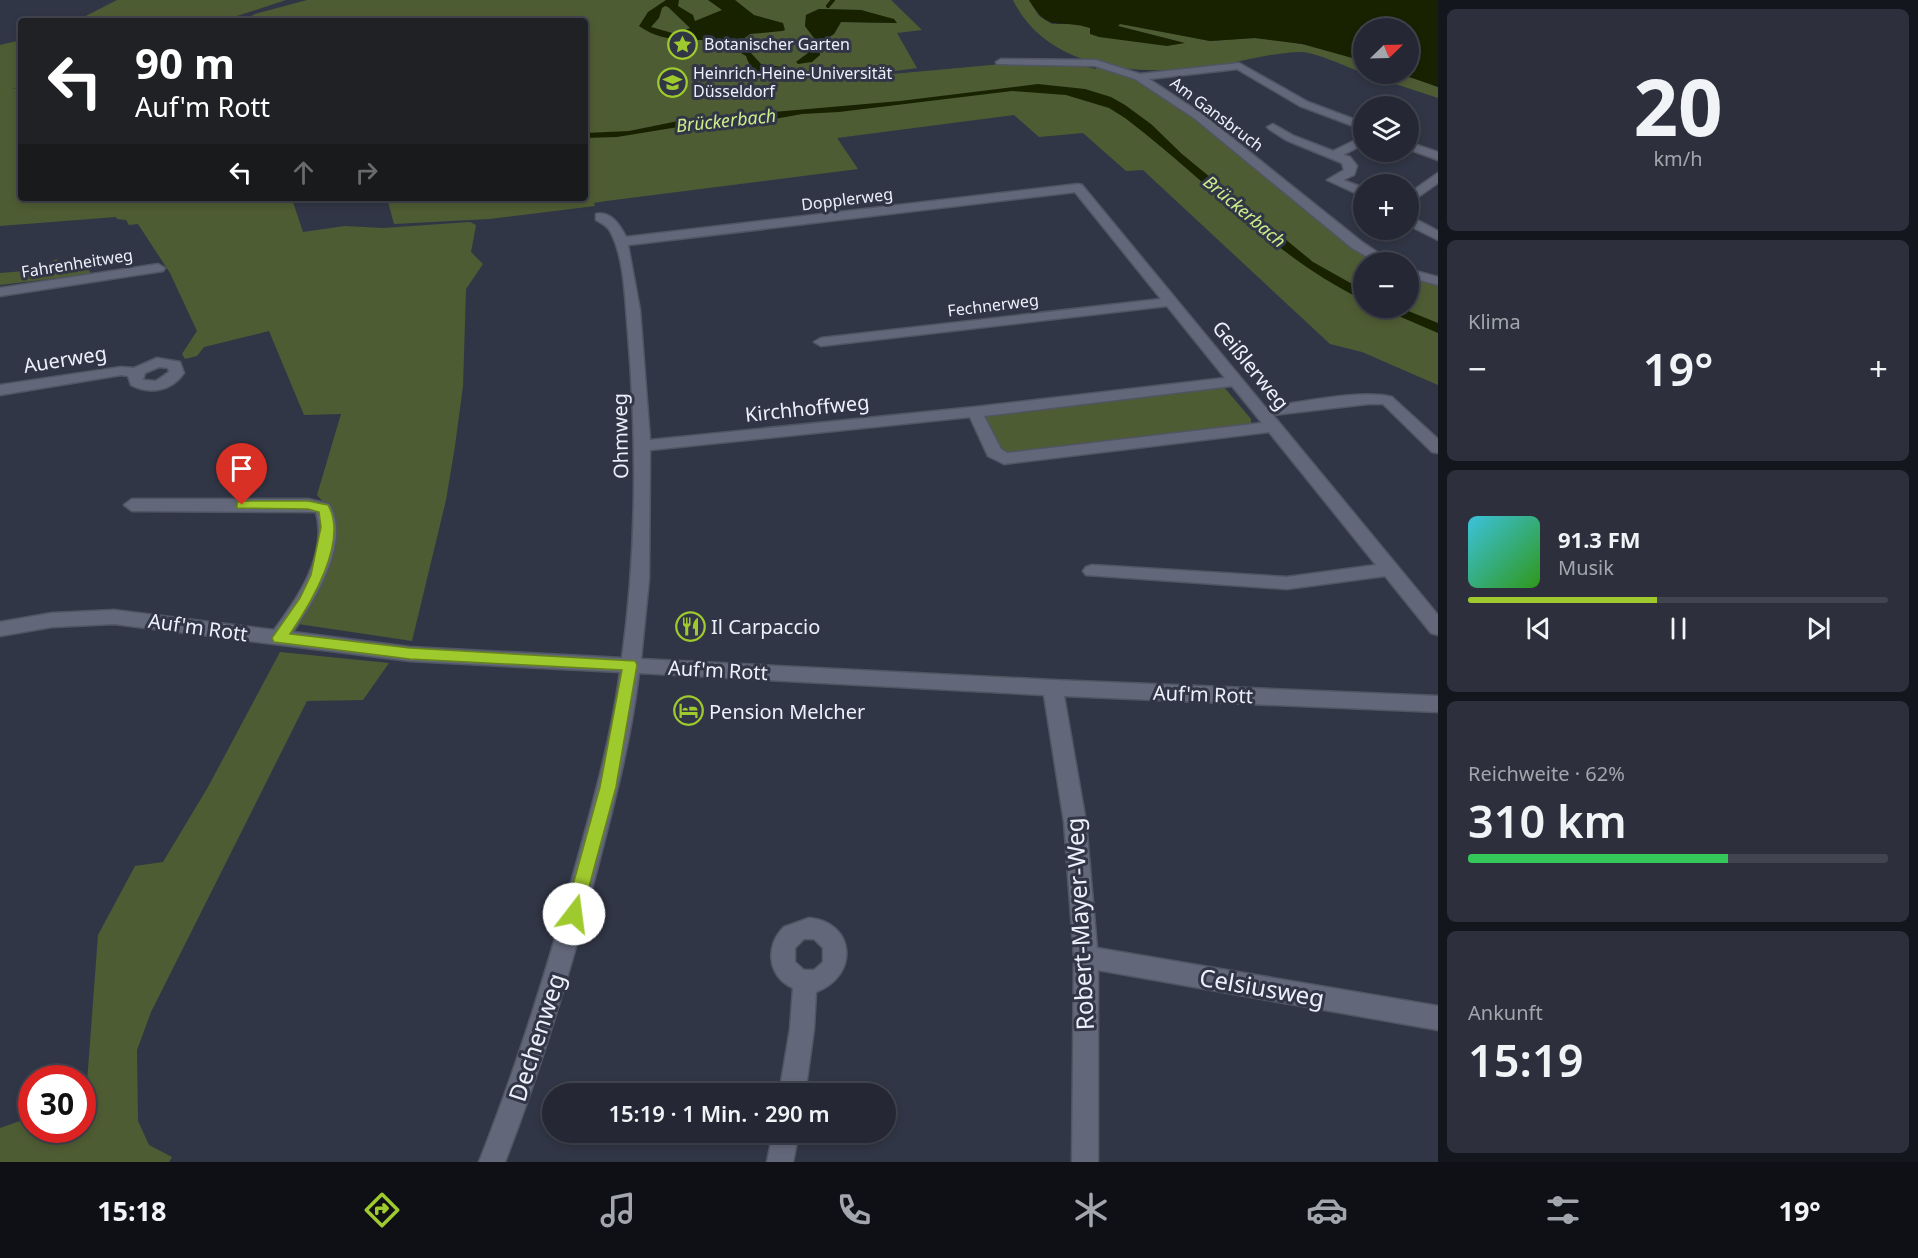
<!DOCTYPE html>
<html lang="de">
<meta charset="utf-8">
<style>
:root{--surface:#252834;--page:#2d303c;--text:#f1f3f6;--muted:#a3a6ac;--line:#42444f;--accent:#9fca2d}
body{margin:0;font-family:"Noto Sans",sans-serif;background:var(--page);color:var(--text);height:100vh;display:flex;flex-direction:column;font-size:22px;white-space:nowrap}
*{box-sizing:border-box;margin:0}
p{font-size:20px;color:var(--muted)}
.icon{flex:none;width:33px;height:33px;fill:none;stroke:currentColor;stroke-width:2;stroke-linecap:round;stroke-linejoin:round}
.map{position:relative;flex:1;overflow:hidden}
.drawer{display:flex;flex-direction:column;gap:9px;padding:9px;background:#14161d;width:480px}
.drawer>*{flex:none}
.hud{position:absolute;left:18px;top:18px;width:570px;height:183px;border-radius:6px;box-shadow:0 3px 9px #0003,0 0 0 2px var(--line);background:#202124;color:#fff;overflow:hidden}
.needle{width:39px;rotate:67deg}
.tools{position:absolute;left:1353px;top:18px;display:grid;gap:12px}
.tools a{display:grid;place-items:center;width:66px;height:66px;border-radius:50%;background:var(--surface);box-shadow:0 3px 9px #0003,0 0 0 2px var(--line);font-size:30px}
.speed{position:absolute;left:18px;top:1065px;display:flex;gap:12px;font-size:30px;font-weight:700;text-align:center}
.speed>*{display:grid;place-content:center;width:78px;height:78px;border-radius:50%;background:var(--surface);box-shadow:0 3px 9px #0003,0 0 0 2px var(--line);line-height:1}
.speed .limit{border:9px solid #d22;background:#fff;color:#111}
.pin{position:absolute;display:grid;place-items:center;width:51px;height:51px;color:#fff;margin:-62px -26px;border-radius:50% 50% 50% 0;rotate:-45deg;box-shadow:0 0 6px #0007}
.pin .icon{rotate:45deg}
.me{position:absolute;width:66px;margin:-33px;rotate:15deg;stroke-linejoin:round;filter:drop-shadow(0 0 4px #0008)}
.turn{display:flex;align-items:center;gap:21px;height:126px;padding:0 18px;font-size:27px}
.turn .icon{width:78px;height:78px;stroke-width:2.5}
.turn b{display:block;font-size:42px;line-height:51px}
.lanes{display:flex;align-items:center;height:57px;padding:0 18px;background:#0003;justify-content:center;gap:30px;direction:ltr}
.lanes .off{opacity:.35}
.big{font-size:45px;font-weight:600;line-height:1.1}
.drawer .card{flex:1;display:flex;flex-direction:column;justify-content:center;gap:9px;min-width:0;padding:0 21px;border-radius:9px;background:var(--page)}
.drawer .dial{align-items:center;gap:0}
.dial b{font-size:78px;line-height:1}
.song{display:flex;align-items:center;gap:18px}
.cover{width:72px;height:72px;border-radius:9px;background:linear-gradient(135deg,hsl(190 70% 55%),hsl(110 70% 35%))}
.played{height:6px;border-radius:3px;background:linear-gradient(90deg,var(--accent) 45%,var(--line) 45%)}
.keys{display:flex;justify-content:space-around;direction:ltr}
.heat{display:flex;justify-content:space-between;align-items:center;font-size:33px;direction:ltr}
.charge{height:9px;border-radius:4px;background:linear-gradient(90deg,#34c759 62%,var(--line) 0)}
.trip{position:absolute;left:542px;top:1083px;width:354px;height:60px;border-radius:30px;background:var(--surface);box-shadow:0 3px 9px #0003,0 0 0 2px var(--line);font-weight:600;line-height:60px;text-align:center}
.tabs{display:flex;height:96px;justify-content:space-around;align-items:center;background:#0f1015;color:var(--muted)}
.tabs .icon{width:42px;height:42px}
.tabs .selected{color:var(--accent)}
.tabs b{font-size:27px;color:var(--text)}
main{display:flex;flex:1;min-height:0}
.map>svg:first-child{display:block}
.green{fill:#4e5c33;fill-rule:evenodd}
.water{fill:#182200;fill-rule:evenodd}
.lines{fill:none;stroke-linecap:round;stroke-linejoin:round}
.stream{stroke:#182200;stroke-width:4}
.minor-casing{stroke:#505562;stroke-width:3}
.minor{fill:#62687a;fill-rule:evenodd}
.route{fill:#9fca2d;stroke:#67831d;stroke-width:1.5}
.labels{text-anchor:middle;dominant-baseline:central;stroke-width:6;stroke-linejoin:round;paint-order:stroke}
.far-poi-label{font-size:16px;fill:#edf0fb;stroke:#313646;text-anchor:start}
.far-street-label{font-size:16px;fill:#edf0fb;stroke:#313646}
.far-water-label{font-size:18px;font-style:italic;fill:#cced8a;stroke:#313646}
.street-label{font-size:20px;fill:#edf0fb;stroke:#313646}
.poi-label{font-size:20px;fill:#edf0fb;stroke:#313646;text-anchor:start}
.near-street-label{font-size:24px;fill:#edf0fb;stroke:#313646}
</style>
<main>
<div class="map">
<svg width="1438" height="1162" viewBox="0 0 1438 1162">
<rect width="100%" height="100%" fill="#313646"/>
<path class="green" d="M 117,0 L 286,0 L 222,21 L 76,21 Z
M 307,0 L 891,0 L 922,30 L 897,33 L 917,68 L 837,79 L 1002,64 L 1079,65 L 1095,69 L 1100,66 L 1135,77 L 1165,95 L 1363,251 L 1383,262 L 1364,262 L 1364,308 L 1408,308 L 1409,275 L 1438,284 L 1438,385 L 1362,352 L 1330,344 L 1143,170 L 1126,171 L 1083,133 L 1039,137 L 1014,115 L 837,138 L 858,169 L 606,201 L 594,203 L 595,206 L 489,219 L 394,224 L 387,198 L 585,198 L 585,21 L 242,21 L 255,14 ZM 819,9 L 861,10 L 897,23 L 841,22 L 834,34 L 819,43 L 819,49 L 797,61 L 808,53 L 814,38 L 805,26 L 806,15 Z
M 1013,0 L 1029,0 L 1039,16 L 1052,24 L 1078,24 L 1184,43 L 1117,26 L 1120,24 L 1132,25 L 1210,41 L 1255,38 L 1277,40 L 1320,47 L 1363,61 L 1363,73 C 1347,67 1320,54 1303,52 C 1283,51 1246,60 1226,64 C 1154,77 1050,76 1013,0 Z
M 21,40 L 21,87 L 11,89 L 21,88 L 21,198 L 298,198 L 292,199 L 303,232 L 345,226 L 383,228 L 470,222 L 476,225 L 471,252 L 483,264 L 466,289 L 463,386 L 455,446 L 446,500 L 412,641 L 298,624 L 331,511 L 317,495 L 341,414 L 304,415 L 269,331 L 204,347 L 197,356 L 185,359 L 182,354 L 197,331 L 170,273 L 138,224 L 129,225 L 126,220 L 117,219 L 116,217 L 0,226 L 0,45 Z
M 1365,74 C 1396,74 1409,75 1438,87 L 1438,98 Z
M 57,259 L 59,264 L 88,268 L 91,274 L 0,285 L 0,273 L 24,271 Z
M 1223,386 L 1251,419 L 1251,424 L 1002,455 L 982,417 L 985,414 Z
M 280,652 L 389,663 L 363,700 L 307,701 L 151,1012 L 137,1050 L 138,1121 L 149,1145 L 172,1157 L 169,1162 L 0,1162 L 0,1128 L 31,1117 L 32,1130 L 82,1130 L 83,1098 L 86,1096 L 98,935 L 135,866 L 163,862 L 208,787 Z"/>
<path class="water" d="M 666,0 L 679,0 L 678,6 L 693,15 L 695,21 L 722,10 L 708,0 L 735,0 L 754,15 L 783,23 L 785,30 L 782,31 L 750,34 L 737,44 L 751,53 L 761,64 L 782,67 L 783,72 C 765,76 752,75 746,56 L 729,46 L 730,43 C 698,36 668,47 639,26 L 648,12 ZM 665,6 L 668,7 L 690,28 L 676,34 L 651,27 L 659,18 L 662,8 Z
M 1029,0 L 1438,0 L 1438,87 L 1401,74 L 1408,74 L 1408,28 L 1364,28 L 1363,61 L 1302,44 L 1255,38 L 1210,41 L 1120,24 L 1118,26 L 1185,43 L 1167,46 L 1099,37 L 1090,34 L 1090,28 C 1058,18 1050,35 1029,0 Z
M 819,9 L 861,10 L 894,19 L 897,23 L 841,22 L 834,34 L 819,43 L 820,55 L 812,62 L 798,64 L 796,62 L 808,53 L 814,38 L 805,26 L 806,15 Z
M 1038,84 L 1085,89 L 1111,97 L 1125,105 L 1151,124 L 1182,154 L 1313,262 L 1363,290 L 1363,300 C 1272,256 1205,178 1125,118 L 1109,108 L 1066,95 L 1012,91 L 839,112 L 802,114 L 769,120 L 703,123 L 617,137 L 585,138 L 585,133 L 629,131 L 683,120 L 900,101 Z
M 1380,308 L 1401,308 L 1438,323 L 1438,333 Z"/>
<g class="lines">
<path class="stream" d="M 828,6 L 833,0"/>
<defs>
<path id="minor" d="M 1001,59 L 1096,60 L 1140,74 L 1239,63 L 1308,102 L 1364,123 L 1364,130 L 1300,106 L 1237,69 L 1149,79 L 1202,114 L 1362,242 L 1392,262 L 1376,262 L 1352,248 L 1194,118 L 1135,79 L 1095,66 L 997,64 L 996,62 Z
M 1273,124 L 1294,136 L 1333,151 L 1364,136 L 1364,144 L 1343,155 L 1350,157 L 1357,166 L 1354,175 L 1343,180 L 1364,188 L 1364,197 L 1327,180 L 1344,170 L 1342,163 L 1286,140 L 1269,129 L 1267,127 Z
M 1408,142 L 1438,152 L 1438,160 L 1408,149 Z
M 1438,173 L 1438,183 L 1408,204 L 1408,194 Z
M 1078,184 L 1082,185 L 1265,407 C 1300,403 1360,389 1392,397 L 1438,439 L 1438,453 L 1432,452 L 1383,404 L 1368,404 L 1273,415 L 1438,615 L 1438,635 L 1431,633 L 1385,576 L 1287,589 L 1086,575 L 1083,571 L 1086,567 L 1092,565 L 1287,577 L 1376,565 L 1269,432 L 1004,464 L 988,456 L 970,417 L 650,450 L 649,579 L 641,659 L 1053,680 L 1438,696 L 1438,712 L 1064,696 L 1086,822 L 1097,948 L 1438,1006 L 1438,1030 L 1098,970 L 1098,1162 L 1072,1162 L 1074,957 L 1064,822 L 1044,695 L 639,673 C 631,740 614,805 597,870 C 571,969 542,1067 505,1162 L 479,1162 C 517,1066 548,967 575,868 C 593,803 611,739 620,672 L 410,661 L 114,624 L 52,627 L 0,636 L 0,622 L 52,613 L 114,610 L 274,630 C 298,598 328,554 316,512 L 132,511 L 124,505 L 132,499 L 308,499 L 329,504 C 352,541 314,601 293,632 L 410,647 L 622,658 C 637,550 637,442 628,333 C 625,301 625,258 610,231 C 607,225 601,223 596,220 L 596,214 C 611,211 620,225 626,237 ZM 1075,192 L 1161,299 L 821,338 L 814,342 L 821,346 L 1167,306 L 1225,378 L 975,407 L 650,440 L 640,310 L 628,245 ZM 1232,386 L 1262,423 L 1007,453 L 1001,449 L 984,416 Z
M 1408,215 L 1438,231 L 1438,240 L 1408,225 Z
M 158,264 L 165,268 L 163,271 L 0,296 L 0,288 Z
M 1408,269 L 1438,277 L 1438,285 L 1408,277 Z
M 157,358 L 180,362 L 184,373 C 172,391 150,395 131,385 L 128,376 L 121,375 L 0,395 L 0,385 L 121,367 L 134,368 ZM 159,367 L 168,368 L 169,372 L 156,381 L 143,380 L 145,373 Z
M 809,918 C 856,922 859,976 816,992 L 814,1029 L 805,1094 L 779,1094 L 790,1029 L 793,988 C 767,977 765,945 784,927 ZM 804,939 L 814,939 L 823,948 L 823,962 L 814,970 L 804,970 L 795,962 L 795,948 Z
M 773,1132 L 799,1132 L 793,1162 L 767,1162 Z"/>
</defs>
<use href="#minor" class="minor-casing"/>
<use href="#minor" class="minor"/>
</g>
<path class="route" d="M 242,501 L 308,501 L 328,505 C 349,541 310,605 290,634 L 410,648 L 635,661 L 637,665 L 616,787 L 580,920 L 574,922 L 568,920 L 565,914 L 600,787 L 622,670 L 410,659 L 274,642 L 272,638 L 300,598 L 311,575 L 321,527 L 319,512 L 308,509 L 237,508 L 237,502 Z"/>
<defs>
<symbol id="sight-ring" viewBox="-11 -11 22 22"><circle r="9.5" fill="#313646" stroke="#9fca2d" stroke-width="1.5"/><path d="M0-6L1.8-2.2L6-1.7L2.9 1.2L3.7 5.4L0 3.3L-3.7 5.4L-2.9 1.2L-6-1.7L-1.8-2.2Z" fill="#9fca2d"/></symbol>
<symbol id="university-ring" viewBox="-11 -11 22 22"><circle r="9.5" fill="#313646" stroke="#9fca2d" stroke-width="1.5"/><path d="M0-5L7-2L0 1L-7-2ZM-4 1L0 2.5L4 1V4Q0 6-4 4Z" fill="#9fca2d"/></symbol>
<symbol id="restaurant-ring" viewBox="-11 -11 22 22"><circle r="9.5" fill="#313646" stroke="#9fca2d" stroke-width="1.5"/><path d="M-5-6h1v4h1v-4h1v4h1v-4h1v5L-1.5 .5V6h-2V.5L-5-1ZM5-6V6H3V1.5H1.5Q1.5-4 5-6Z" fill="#9fca2d"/></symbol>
<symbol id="hotel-ring" viewBox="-11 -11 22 22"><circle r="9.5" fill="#313646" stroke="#9fca2d" stroke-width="1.5"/><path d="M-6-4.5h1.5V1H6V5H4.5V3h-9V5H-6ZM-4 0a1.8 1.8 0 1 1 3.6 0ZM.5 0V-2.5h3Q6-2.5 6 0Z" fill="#9fca2d"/></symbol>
</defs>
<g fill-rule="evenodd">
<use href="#sight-ring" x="666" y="28" width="33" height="33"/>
<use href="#university-ring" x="656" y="66" width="33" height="33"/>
<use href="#restaurant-ring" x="674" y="610" width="33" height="33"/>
<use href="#hotel-ring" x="672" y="694" width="33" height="33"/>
</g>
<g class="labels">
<g class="far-poi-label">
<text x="704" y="44">Botanischer Garten</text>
<text x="693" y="73">Heinrich-Heine-Universität<tspan x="693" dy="18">Düsseldorf</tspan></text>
</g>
<g class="far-street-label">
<text transform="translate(1217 114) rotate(37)">Am Gansbruch</text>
<text transform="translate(847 199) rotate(-7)">Dopplerweg</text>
<text transform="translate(77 263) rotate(-9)">Fahrenheitweg</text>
<text transform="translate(993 305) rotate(-7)">Fechnerweg</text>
</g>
<g class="far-water-label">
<text transform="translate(726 120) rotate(-6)">Brückerbach</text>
<text transform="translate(1245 211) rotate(40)">Brückerbach</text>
</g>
<g class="street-label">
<text transform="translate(65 359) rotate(-9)">Auerweg</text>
<text transform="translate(1251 365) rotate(51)">Geißlerweg</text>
<text transform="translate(807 408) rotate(-6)">Kirchhoffweg</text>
<text transform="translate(620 436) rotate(-91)">Ohmweg</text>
<text transform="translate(198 627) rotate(8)">Auf'm Rott</text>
<text transform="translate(718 670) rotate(3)">Auf'm Rott</text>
<text transform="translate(1203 694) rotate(2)">Auf'm Rott</text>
</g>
<g class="poi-label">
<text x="711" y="626">Il Carpaccio</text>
<text x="709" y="711">Pension Melcher</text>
</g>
<g class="near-street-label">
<text transform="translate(1079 924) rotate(-93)">Robert-Mayer-Weg</text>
<text transform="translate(1262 987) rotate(10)">Celsiusweg</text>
<text transform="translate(536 1037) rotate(-72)">Dechenweg</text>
</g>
</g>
</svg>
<div class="tools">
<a><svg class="needle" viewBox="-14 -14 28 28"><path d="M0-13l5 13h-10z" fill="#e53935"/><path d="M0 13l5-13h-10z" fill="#a3a6ac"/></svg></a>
<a><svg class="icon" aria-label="layers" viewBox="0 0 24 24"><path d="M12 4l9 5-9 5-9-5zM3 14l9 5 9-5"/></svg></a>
<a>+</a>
<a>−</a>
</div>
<div class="speed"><div class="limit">30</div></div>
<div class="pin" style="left:242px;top:505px;background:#d93025"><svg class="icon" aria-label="arrive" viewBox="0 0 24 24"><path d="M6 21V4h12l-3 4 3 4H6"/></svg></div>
<svg class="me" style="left:574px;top:914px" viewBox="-20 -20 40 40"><circle r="19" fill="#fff"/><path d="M0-13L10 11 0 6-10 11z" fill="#9fca2d"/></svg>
<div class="trip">15:19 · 1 Min. · 290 m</div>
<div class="hud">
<div class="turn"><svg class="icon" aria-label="left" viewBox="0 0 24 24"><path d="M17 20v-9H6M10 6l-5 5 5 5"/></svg><div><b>90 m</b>Auf'm Rott</div></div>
<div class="lanes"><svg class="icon" aria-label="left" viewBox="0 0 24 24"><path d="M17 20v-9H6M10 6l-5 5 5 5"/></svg><svg class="icon off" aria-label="ahead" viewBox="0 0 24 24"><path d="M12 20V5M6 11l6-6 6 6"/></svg><svg class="icon off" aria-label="right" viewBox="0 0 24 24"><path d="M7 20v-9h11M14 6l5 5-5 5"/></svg></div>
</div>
</div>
<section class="drawer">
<div class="card dial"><b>20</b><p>km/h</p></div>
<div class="card"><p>Klima</p>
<div class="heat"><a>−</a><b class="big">19°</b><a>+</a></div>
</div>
<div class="card">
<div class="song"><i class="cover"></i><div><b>91.3 FM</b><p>Musik</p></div></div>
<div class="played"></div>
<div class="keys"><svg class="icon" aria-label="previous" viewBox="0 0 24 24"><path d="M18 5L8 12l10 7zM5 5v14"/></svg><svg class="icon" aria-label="pause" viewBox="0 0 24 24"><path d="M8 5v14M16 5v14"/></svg><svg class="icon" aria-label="next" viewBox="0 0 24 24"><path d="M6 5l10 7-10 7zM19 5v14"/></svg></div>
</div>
<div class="card"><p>Reichweite · 62%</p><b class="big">310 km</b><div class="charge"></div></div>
<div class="card"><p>Ankunft</p><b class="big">15:19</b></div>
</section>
</main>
<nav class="tabs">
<b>15:18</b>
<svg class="icon selected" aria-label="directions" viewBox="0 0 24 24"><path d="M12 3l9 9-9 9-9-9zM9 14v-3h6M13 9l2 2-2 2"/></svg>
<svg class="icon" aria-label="music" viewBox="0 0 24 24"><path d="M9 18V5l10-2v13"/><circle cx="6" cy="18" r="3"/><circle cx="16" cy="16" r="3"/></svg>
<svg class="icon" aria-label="phone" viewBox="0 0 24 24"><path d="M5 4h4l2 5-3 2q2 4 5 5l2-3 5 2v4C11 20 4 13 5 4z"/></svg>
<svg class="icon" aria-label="climate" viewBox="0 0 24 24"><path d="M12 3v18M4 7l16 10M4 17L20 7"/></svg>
<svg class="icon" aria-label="car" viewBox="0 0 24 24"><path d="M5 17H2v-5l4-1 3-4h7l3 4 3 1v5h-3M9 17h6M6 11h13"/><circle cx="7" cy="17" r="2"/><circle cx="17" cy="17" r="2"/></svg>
<svg class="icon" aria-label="filters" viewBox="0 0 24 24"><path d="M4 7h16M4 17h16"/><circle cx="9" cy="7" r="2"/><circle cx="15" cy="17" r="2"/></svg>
<b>19°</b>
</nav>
